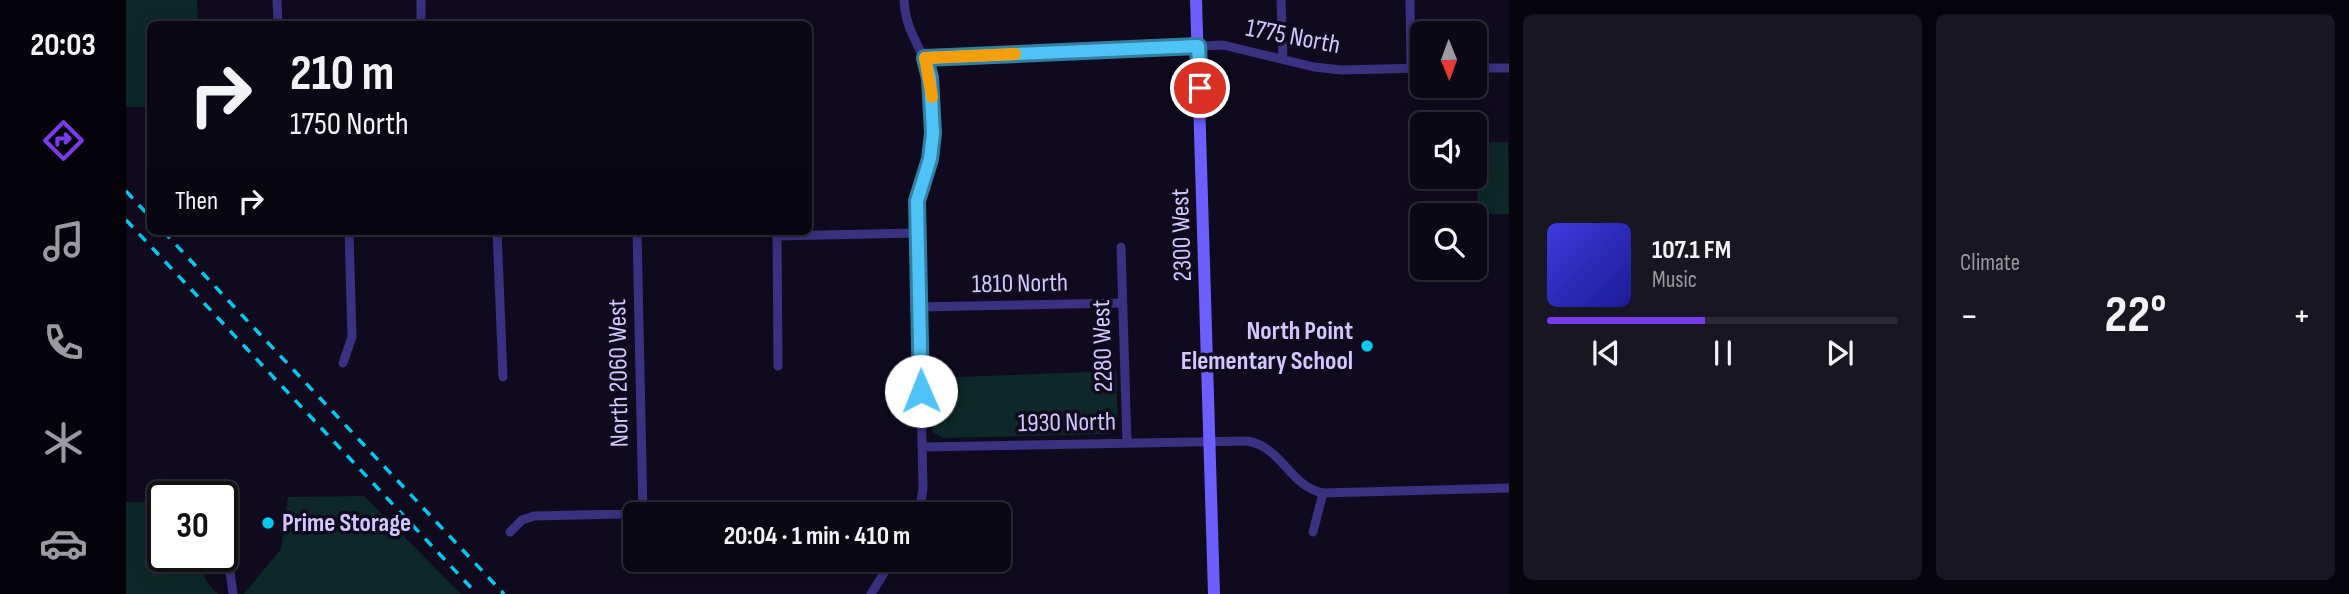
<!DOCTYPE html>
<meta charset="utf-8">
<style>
:root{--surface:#0b0816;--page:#191623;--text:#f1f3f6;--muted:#9a9aa1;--line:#2b2935;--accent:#7c3aed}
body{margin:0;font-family:"Sofia Sans Condensed",sans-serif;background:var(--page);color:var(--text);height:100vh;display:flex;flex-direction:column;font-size:26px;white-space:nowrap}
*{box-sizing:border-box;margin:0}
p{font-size:23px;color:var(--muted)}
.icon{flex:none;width:38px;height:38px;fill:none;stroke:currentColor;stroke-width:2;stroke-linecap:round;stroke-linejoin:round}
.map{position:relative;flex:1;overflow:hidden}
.panel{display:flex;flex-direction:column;gap:14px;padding:14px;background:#06040c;width:840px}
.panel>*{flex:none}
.hud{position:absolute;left:21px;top:21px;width:665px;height:214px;border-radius:10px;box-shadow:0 4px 18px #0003,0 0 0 2px var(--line);background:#0b0816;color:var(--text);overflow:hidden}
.needle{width:46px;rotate:179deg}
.controls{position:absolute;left:1284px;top:21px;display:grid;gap:14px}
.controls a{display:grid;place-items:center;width:77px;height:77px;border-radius:10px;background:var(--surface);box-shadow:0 4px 18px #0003,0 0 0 2px var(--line);font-size:35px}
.speed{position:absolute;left:21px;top:481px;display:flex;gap:14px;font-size:35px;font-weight:700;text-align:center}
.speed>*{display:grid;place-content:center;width:91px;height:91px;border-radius:50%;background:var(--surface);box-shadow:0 4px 18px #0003,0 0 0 2px var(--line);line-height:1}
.speed .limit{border:4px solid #111;border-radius:10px;background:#fff;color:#111}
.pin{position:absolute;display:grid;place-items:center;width:60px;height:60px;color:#fff;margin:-30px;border:4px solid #fff;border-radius:50%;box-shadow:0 2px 7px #0007}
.me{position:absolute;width:77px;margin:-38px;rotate:359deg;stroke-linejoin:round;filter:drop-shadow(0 0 5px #0008)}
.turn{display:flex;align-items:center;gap:24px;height:147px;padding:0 28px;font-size:32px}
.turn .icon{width:91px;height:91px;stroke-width:2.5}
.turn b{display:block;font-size:49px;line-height:60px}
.then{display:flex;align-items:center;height:66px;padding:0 28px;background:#0003;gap:14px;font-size:26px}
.big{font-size:52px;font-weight:700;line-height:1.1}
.panel .widget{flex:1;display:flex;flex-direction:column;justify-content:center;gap:10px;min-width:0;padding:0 24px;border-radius:10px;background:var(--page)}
.song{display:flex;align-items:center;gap:21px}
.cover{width:84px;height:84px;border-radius:10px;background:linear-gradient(135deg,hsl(240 70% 55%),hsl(240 70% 35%))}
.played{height:7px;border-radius:4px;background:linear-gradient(90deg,var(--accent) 45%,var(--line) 45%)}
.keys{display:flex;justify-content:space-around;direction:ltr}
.heat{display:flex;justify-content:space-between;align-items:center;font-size:38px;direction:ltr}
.panel .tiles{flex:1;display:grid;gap:14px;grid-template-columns:repeat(2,1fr)}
.trip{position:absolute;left:497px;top:502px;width:388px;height:70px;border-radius:10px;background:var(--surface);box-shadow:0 4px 18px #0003,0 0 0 2px var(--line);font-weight:700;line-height:70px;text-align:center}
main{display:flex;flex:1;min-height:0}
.tabs{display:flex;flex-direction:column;width:126px;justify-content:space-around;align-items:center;background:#040309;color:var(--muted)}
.tabs .icon{width:49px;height:49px}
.tabs .active{color:var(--accent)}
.tabs b{font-size:32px;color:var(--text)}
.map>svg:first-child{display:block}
.green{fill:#0d2829}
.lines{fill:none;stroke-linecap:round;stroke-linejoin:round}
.minor{stroke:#3a3181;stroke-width:9}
.secondary{stroke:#6d5eff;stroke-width:12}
.rail{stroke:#00caf2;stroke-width:3.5;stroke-dasharray:10 9;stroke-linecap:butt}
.route-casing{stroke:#337fa1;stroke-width:18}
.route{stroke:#4fc3f7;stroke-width:12}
.slow{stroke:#f59e0b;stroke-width:12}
.poi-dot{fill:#00caf2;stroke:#0f0a1e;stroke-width:2.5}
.labels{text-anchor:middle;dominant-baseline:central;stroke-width:7;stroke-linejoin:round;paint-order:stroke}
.street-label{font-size:26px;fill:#d2c7ff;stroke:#0f0a1e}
.poi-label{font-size:26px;font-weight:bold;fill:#d2c7ff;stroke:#0f0a1e;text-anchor:end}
</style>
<main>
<nav class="tabs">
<b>20:03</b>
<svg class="icon active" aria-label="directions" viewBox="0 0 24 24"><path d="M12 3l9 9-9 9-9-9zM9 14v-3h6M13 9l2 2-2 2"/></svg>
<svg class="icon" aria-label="music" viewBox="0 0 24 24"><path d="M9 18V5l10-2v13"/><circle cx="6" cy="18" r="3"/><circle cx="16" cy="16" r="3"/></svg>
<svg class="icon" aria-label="phone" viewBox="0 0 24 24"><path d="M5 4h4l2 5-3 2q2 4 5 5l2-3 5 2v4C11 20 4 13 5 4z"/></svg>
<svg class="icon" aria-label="climate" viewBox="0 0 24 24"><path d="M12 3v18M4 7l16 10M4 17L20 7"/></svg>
<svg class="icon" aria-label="car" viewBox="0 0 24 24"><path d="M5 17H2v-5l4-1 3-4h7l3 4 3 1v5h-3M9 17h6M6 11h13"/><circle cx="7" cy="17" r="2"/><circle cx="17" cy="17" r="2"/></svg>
</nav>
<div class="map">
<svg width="1383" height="594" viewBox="0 0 1383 594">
<rect width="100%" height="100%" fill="#0f0a1e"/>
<path class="green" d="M 0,0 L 71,0 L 72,24 L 24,24 L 24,107 L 0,107 Z
M 1382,142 L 1383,214 L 1352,214 L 1350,143 Z
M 990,371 L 992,423 L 983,434 L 817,438 L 806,432 L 803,378 Z
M 238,496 L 335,594 L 118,594 L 155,549 L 162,497 Z
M 37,501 L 37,556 L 81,557 C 74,574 79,582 92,594 L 0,594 L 0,502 Z"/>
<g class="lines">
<path class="minor" d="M 151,0 L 152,24
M 295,0 L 295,24
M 778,0 C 779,33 798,48 803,77 C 808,101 811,135 804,159 C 800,174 794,186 791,201 L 797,489 L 793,514
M 1155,0 L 1157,58
M 1284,0 L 1285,68
M 799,58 L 1097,45 L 1188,67 L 1215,70 L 1297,68
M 1349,68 L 1383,68
M 371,231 L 377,377
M 511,231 L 517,514
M 651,233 L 652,366
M 651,236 L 791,233
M 995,247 L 1001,443
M 793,307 L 996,303
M 217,363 L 226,337 L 223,231
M 797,447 L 1122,441 C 1157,448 1163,486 1197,493 L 1383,488
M 384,532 L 396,520 L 408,516 L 764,508 L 793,514
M 1187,532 L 1197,493
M 103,564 L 107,594
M 745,594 L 766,560"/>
<path class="secondary" d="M 1070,0 L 1088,594"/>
<path class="rail" d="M 0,191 L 24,217
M 0,220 L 351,594
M 37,231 L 378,594"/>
</g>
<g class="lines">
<defs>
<path id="route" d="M 795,391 L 791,201 L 804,159 L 807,133 L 804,78 L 799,58 L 1072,46 L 1074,88"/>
</defs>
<use href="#route" class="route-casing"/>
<use href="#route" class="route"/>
<path class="slow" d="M 806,97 L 799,58 L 889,54"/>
</g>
<g class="poi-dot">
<circle cx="1241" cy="346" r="7"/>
<circle cx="142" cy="523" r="7"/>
</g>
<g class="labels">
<g class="street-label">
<text transform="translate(1167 37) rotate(11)">1775 North</text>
<text transform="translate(1056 235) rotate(-92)">2300 West</text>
<text transform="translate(894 284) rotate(-1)">1810 North</text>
<text transform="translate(977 346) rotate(-92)">2280 West</text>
<text transform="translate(493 373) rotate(-91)">North 2060 West</text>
<text transform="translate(941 423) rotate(-1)">1930 North</text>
</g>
<g class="poi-label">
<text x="1227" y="331">North Point<tspan x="1227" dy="30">Elementary School</tspan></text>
<text x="156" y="523" text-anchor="start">Prime Storage</text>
</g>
</g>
</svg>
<div class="controls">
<a><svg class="needle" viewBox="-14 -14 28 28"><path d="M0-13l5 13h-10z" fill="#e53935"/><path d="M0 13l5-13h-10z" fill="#9a9aa1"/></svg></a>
<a><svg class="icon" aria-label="sound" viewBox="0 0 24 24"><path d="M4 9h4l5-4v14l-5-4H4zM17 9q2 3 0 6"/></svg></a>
<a><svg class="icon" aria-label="search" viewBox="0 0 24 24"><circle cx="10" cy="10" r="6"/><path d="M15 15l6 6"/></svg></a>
</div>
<div class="speed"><div class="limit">30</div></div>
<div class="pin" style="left:1074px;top:88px;background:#d93025"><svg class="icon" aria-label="arrive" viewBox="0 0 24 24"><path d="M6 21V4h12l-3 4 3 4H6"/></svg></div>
<svg class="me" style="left:795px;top:391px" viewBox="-20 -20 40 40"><circle r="19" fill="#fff"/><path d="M0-13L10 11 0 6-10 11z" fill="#4fc3f7"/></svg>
<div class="trip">20:04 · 1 min · 410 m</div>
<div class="hud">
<div class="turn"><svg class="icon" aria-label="right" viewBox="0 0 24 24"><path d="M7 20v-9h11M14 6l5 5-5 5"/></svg><div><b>210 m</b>1750 North</div></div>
<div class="then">Then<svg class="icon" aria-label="right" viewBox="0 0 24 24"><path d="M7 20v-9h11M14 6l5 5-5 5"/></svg></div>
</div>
</div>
<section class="panel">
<div class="tiles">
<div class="widget">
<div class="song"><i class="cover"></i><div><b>107.1 FM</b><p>Music</p></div></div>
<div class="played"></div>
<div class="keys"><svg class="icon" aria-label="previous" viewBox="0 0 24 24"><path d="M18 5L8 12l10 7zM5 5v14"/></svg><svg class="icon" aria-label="pause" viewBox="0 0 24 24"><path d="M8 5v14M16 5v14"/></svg><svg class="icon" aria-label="next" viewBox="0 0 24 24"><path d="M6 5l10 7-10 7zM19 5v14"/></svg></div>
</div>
<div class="widget"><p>Climate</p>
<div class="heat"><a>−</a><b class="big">22°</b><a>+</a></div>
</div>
</div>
</section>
</main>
